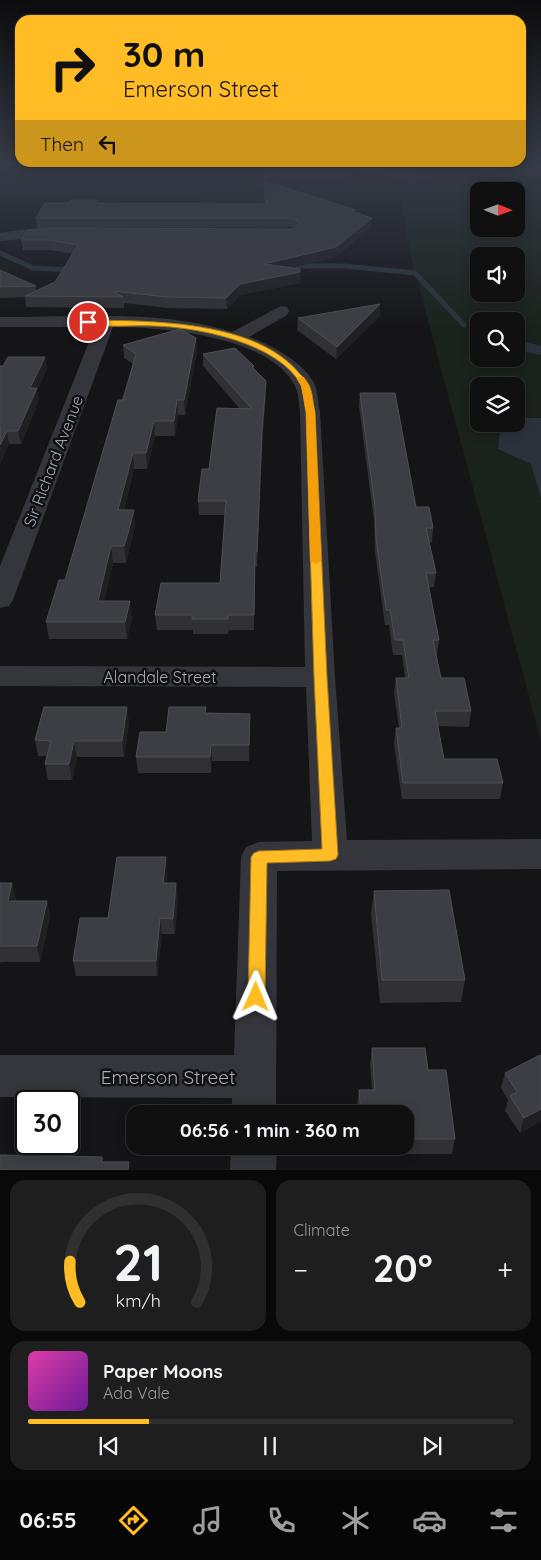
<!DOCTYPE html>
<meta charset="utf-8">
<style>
:root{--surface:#101011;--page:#1e1e1f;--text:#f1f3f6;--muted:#9c9d9f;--line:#303031;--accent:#ffbc24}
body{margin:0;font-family:Quicksand,sans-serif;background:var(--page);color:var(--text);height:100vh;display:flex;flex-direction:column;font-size:19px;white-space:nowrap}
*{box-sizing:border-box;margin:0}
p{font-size:16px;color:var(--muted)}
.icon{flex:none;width:28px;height:28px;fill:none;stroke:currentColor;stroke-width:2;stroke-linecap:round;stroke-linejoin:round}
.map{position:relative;height:1170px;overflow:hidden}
.side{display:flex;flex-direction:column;gap:10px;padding:10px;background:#090909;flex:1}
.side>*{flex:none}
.top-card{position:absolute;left:15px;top:15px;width:511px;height:152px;border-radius:15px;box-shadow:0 2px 12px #0003,0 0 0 1px var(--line);background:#ffbc24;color:#111;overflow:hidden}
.needle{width:32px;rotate:91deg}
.controls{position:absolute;left:470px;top:182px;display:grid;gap:10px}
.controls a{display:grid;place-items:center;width:55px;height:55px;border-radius:10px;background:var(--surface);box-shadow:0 2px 12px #0003,0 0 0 1px var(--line);font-size:25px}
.speed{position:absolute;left:15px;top:1090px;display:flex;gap:10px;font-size:25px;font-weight:700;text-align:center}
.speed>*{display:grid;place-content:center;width:65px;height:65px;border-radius:50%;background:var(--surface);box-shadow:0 2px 12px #0003,0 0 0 1px var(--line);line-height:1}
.speed .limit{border:2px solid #111;border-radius:8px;background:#fff;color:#111}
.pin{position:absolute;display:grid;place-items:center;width:42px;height:42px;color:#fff;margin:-21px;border:2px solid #fff;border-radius:50%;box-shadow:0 1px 5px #0007}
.me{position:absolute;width:55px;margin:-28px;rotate:1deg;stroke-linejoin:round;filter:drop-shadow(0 0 4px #0008)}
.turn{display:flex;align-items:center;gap:18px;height:105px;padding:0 25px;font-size:22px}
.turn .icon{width:65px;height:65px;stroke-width:2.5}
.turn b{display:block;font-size:35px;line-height:42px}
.then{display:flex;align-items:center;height:48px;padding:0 25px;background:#0003;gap:10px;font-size:19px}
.big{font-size:38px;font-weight:800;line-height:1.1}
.side .widget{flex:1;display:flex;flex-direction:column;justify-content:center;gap:8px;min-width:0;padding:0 18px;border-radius:15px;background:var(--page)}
.side .dial{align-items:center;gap:0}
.dial svg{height:130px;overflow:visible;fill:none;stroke:var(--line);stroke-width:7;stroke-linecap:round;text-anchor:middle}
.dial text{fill:var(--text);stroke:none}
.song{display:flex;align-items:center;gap:15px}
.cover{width:60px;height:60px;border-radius:8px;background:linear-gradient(135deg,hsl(320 70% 55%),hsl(280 70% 35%))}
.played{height:5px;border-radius:2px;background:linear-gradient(90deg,var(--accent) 25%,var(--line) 25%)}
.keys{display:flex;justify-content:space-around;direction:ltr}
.heat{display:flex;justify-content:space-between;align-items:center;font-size:28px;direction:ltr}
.side .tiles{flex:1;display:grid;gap:10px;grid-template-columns:1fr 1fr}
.widget:last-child{grid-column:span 2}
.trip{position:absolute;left:126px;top:1105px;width:288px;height:50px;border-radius:15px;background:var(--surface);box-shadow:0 2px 12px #0003,0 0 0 1px var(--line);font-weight:800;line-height:50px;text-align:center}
.tab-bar{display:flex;height:80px;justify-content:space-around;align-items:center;background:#060607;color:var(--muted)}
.tab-bar .icon{width:35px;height:35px}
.tab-bar .active{color:var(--accent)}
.tab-bar b{font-size:22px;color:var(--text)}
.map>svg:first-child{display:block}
.green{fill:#1a221c;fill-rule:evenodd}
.water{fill:#2a333c}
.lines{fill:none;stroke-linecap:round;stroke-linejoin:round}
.stream{stroke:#2a333c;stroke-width:5}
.minor{fill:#35363c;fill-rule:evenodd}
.wall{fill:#313135}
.shaded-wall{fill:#202023}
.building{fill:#3d3e43;stroke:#4e4f55}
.route{fill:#ffbc24;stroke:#a67a17}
.slow{fill:#f59e0b}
.labels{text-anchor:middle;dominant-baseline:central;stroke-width:5;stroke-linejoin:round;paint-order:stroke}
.street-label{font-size:16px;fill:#a5abb8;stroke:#101012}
.near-street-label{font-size:19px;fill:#a5abb8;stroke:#101012}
</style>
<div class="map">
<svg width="541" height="1170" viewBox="0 0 541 1170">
<rect width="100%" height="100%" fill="#151517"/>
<path class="green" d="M 0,165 L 185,165 L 237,169 L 260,184 L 541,185 L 541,741 L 411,257 L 401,201 L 0,199 ZM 479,191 L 516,191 L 516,229 L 479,229 ZM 479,256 L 516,256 L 516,294 L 479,294 ZM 479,321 L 516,321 L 516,359 L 479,359 ZM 479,386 L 516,386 L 516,424 L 479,424 Z"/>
<path class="water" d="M 516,339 L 541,346 L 541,355 L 516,350 Z
M 516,418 L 541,418 L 541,498 L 531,464 L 498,449 L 501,424 L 516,424 Z"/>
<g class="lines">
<path class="stream" d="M 0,253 L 33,268 L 73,270
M 289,266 L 344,266 L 415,273 L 464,325"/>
<path class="minor" d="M 61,228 L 66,229 L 68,232 L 66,235 L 0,241 L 0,233 L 27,229 Z
M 281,306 L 287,307 L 289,311 L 287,315 L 249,337 C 270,344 305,363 315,385 C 318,393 318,404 320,412 L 335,677 L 347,840 L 541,839 L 541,869 L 277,871 L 276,1114 L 232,1114 L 232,1098 L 0,1097 L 0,1055 L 234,1055 L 241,857 L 246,847 L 259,842 L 312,841 L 306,687 L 0,686 L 0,666 L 305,667 L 300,412 C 299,404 299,393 295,386 C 271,336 161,327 113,327 L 13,600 L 9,606 L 0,608 L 0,566 L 95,327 L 0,327 L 0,317 C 75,317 160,309 232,332 Z
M 231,1146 L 277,1146 L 276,1170 L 230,1170 Z"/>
</g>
<path class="wall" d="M 263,165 L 541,165 L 541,176 L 517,176 L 510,167 L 494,173 L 484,170 L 473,173 L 441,166 L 439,177 L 413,182 L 385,175 L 346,173 L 346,179 L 264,179 Z
M 264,181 L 356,213 L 371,227 L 336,257 L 291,268 L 300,283 L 240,295 L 227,309 L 168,308 L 124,303 L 124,308 L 26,307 L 25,297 L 0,298 L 0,270 L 36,286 L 36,291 L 55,282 L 73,254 L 50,250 L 23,250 L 21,240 L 292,229 L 294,228 L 292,227 L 37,228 L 36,218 L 69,203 L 97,200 L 97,203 L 265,204 Z
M 380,304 L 380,316 L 336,359 L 297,330 L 298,318 Z
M 196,338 L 197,352 L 185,415 L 178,415 L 175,436 L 155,436 L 147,469 L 134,469 L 124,510 L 135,526 L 126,563 L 113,563 L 104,601 L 132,618 L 127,639 L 49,639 L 46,622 L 65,580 L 133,364 L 124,358 L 123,345 Z
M 203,354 L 254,366 L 254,369 L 266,393 L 262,444 L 257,567 L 255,567 L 254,630 L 229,630 L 228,634 L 193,634 L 193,630 L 157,630 L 155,615 L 220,583 L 225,515 L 199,515 L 198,501 L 209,469 L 240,409 L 203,366 Z
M 45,357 L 47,369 L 37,390 L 39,400 L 21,444 L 9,444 L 0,464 L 0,366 L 3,366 Z
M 360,393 L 416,507 L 433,528 L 432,542 L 429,542 L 436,573 L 434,587 L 429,587 L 439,640 L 437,655 L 436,655 L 441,678 L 471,711 L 469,727 L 438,726 L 444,759 L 503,783 L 500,799 L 402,799 L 394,744 L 396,728 L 399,728 L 394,693 L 396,678 L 405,678 L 402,655 L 393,655 L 389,625 L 385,625 L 375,552 L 374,521 L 359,406 Z
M 206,713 L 250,714 L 249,761 L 212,761 L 211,773 L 138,773 L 136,757 L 166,732 Z
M 129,722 L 124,757 L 77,757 L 72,780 L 48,780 L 45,764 L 47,756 L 38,756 L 35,740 Z
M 167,872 L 166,883 L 178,898 L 175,934 L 162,934 L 157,976 L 76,976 L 73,961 L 108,918 Z
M 0,883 L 16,899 L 16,901 L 47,901 L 50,917 L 40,962 L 1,962 L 0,964 Z
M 374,891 L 465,980 L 461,1002 L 380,1003 L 371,913 Z
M 372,1048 L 428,1070 L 455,1139 L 452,1154 L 379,1154 L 378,1146 L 405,1146 L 405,1114 L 358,1114 L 357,1105 L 359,1090 L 372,1090 L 370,1064 Z
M 541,1057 L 541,1121 L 520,1133 L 505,1111 L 508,1100 L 501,1088 L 505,1073 Z"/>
<path class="shaded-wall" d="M 441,165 L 439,177 L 413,182 L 414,170 Z
M 474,165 L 484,165 L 484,170 L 473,173 Z
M 494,165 L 510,165 L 510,167 L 494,173 Z
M 372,218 L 371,227 L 336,257 L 264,275 L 264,264 Z
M 300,272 L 300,283 L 240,295 L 227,309 L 226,298 L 240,284 Z
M 380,304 L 380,316 L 336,359 L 337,347 Z
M 196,338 L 197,352 L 185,415 L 184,400 Z
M 45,357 L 47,369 L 37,390 L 39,400 L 21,444 L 18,431 L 30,388 Z
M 266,381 L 266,393 L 262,444 L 257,567 L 262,431 Z
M 177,400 L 178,415 L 175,436 L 174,421 Z
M 154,421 L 155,436 L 147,469 L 146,453 Z
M 7,431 L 9,444 L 0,464 L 0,445 Z
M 133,453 L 134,469 L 120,526 L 118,510 Z
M 134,510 L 135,526 L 126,563 L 124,546 Z
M 111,546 L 113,563 L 100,618 L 98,601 Z
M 130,601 L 132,618 L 127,639 L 125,622 Z
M 127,707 L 129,722 L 124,757 L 122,741 Z
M 250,714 L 250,729 L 249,761 L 249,745 Z
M 74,741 L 77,757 L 72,780 L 69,764 Z
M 211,745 L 212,761 L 211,773 L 210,757 Z
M 166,857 L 167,872 L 165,898 L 163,883 Z
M 12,883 L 16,899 L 12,917 L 8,901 Z
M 176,883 L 178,898 L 175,934 L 173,919 Z
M 47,901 L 50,917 L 40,962 L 37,946 Z
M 160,918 L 162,934 L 157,976 L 156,961 Z
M 541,1109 L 541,1121 L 520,1133 L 524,1118 Z"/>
<path class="building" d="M 264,165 L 346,165 L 346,167 L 264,167 Z
M 393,165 L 440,165 L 414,170 Z
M 264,181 L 356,210 L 351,211 L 372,218 L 336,247 L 264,264 L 300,269 L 300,272 L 240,284 L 226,298 L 167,297 L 113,291 L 123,297 L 25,296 L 55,282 L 78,245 L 48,240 L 21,240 L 28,230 L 51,228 L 292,229 L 301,223 L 292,218 L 36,218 L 45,203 L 69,203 L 71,200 L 97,200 L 95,203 L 266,204 Z
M 0,270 L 36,286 L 0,287 Z
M 380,304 L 337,347 L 298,318 Z
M 180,329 L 196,338 L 184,400 L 177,400 L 174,421 L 154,421 L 146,453 L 133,453 L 118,510 L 134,510 L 128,533 L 124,546 L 111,546 L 98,601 L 130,601 L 125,622 L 46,622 L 59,580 L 65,580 L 118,400 L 123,400 L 136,354 L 123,345 Z
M 235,348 L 254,366 L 252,367 L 266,381 L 262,431 L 257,552 L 255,552 L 254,615 L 228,615 L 228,619 L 192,619 L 192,615 L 155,615 L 161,583 L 220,583 L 226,501 L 198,501 L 202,469 L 209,469 L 217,408 L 252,409 L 203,354 Z
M 8,357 L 45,357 L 30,388 L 37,388 L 18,431 L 7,431 L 0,445 L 0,366 L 3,366 Z
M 360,393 L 395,393 L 416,507 L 429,507 L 433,528 L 426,528 L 436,573 L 426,573 L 439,640 L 433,640 L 441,678 L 464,678 L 471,711 L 435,711 L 444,759 L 497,759 L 503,783 L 403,783 L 396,728 L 402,728 L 396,678 L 409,678 L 403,640 L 395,640 L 390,610 L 386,610 L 376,538 L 375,507 Z
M 44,707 L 127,707 L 122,741 L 74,741 L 69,764 L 45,764 L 51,741 L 35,740 Z
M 169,707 L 206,707 L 205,713 L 250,714 L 249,745 L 211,745 L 210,757 L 136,757 L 140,732 L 166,732 Z
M 117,857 L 166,857 L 163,883 L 176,883 L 173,919 L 160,918 L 156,961 L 73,961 L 80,918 L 108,918 Z
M 0,883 L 12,883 L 8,901 L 47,901 L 37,946 L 0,946 Z
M 449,890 L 465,980 L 382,980 L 374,891 Z
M 372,1048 L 425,1048 L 428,1070 L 446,1070 L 455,1139 L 405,1139 L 405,1114 L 361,1114 L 359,1090 L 375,1090 Z
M 540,1055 L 541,1057 L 541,1109 L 524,1118 L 510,1096 L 517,1092 L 505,1073 Z
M 0,1155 L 102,1157 L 102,1162 L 129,1162 L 128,1170 L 0,1170 Z"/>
<linearGradient id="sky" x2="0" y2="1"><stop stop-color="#0c0c0d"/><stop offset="0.5" stop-color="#353b47"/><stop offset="1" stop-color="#353b47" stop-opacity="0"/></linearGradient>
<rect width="541" height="329" fill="url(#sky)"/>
<path class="route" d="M 88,320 C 152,321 256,320 300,374 C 303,377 307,381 309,385 C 313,393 313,404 315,412 L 327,677 L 338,855 L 336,859 L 330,861 L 267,863 L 265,997 L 263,1003 L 256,1005 L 250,1003 L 248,997 L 251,857 L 254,853 L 259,851 L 322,849 L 314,677 L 306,412 C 304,404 304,393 301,385 C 279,343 197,327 154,326 C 132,325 107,328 85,324 L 84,322 Z"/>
<path class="slow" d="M 298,377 L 304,377 L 309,386 L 315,412 L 321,561 L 316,564 L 310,561 L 306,412 L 301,386 L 297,379 Z"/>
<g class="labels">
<g class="street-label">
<text transform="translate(53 461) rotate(-69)">Sir Richard Avenue</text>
<text x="160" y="677">Alandale Street</text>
</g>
<g class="near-street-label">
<text x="168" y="1077">Emerson Street</text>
</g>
</g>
</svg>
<div class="controls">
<a><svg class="needle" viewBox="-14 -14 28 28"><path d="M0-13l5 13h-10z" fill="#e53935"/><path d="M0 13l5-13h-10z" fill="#9c9d9f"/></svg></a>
<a><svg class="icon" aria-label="sound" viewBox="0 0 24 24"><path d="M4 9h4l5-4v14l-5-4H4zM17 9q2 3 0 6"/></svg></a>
<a><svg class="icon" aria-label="search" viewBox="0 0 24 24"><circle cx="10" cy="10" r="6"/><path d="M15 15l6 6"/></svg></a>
<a><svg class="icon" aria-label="layers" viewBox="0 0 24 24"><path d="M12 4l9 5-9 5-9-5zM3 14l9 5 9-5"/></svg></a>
</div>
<div class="speed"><div class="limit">30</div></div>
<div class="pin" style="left:88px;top:322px;background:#d93025"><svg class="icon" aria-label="arrive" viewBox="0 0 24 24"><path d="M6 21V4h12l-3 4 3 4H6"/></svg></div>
<svg class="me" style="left:256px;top:997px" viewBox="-20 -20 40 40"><path d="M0-17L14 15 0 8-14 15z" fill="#ffbc24" stroke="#fff" stroke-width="4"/></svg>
<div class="trip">06:56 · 1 min · 360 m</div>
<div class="top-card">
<div class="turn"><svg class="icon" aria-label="right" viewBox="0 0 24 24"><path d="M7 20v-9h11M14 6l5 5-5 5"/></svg><div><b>30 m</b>Emerson Street</div></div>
<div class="then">Then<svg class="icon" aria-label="left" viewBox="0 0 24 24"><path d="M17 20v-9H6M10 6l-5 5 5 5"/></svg></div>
</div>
</div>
<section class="side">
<div class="tiles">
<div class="widget dial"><svg viewBox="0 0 100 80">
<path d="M14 69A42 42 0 1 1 86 69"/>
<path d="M14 69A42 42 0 0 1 8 44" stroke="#ffbc24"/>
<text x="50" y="56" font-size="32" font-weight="700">21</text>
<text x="50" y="72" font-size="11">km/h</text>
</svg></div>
<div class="widget"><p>Climate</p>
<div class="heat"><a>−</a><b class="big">20°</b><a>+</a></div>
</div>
<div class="widget">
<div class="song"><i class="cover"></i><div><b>Paper Moons</b><p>Ada Vale</p></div></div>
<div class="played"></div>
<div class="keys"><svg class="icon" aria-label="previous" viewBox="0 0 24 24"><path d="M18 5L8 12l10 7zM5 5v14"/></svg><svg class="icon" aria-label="pause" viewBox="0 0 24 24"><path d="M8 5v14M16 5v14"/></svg><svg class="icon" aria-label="next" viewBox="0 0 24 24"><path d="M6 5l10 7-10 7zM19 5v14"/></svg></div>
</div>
</div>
</section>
<nav class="tab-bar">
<b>06:55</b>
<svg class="icon active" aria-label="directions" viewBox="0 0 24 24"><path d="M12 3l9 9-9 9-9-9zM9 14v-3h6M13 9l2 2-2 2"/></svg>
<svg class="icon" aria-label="music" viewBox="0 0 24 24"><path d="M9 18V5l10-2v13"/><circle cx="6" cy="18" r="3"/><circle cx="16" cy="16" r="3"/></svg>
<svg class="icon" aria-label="phone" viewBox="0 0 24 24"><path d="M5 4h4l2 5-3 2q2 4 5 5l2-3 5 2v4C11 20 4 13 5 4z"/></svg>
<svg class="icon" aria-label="climate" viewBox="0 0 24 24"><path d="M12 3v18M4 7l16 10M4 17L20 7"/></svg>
<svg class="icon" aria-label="car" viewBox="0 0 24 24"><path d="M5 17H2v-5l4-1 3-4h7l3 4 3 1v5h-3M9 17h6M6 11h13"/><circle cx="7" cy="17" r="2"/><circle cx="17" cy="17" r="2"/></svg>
<svg class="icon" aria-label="filters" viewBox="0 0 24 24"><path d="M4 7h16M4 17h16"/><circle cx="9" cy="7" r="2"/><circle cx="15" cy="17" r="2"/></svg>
</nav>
